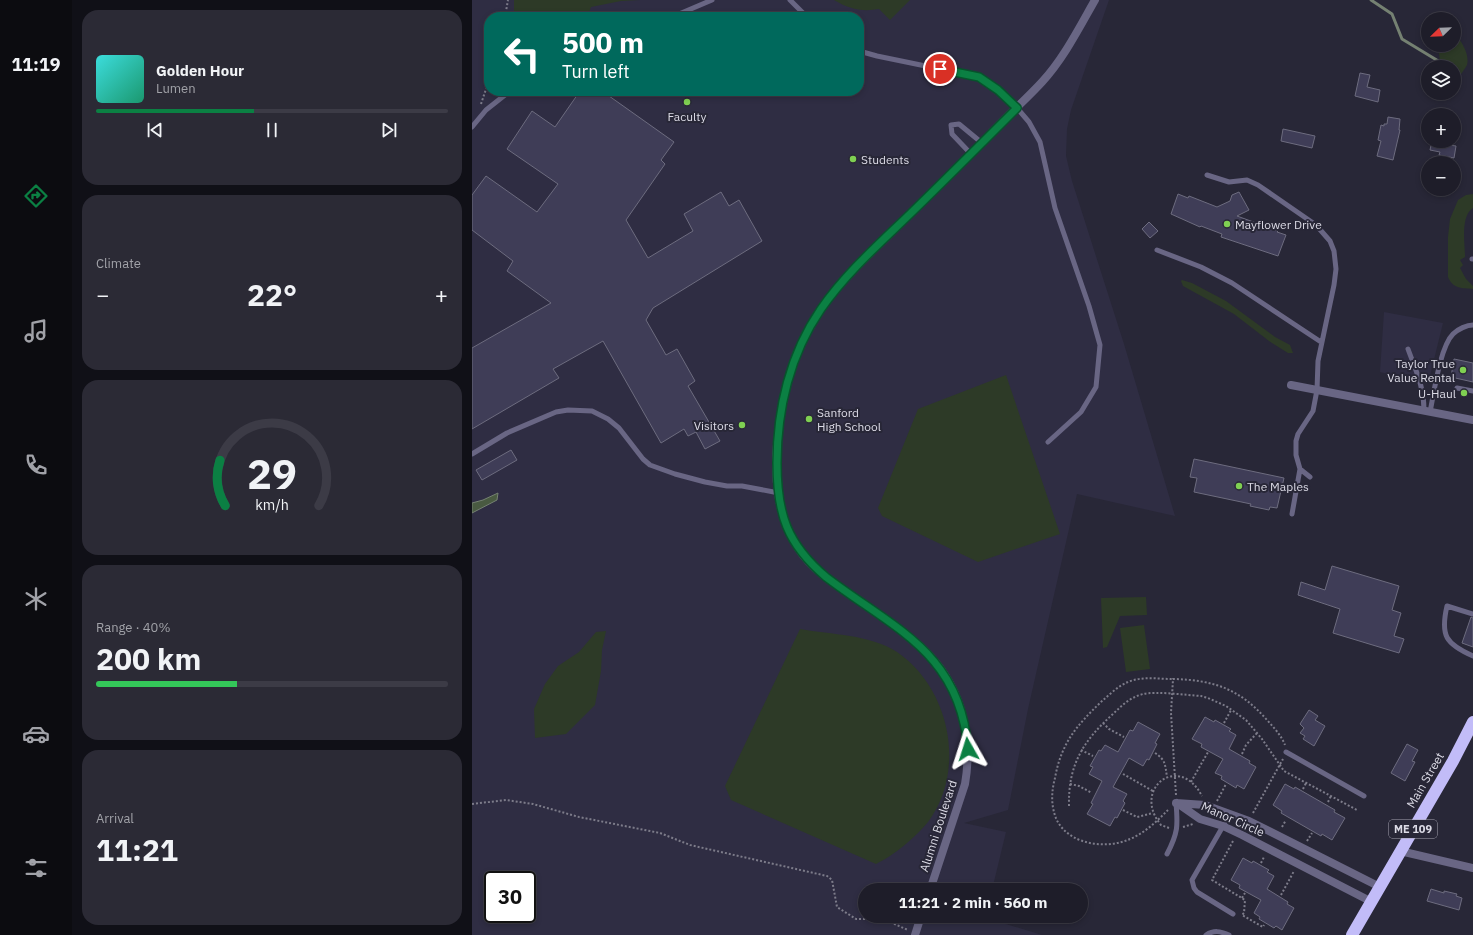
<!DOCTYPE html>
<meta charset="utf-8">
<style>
:root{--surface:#1e1d29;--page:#2b2a35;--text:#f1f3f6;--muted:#a1a2a8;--line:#3c3b46;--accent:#0b8043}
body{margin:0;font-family:"IBM Plex Sans",sans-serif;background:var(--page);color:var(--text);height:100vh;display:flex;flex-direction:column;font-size:15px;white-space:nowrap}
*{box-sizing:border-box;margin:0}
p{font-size:13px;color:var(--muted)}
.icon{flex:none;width:22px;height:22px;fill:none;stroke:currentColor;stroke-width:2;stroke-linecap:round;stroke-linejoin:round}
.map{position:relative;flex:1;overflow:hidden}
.side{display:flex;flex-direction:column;gap:10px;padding:10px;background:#101017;width:400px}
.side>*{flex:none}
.banner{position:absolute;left:12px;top:12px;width:380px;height:84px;border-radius:16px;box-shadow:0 2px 6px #0003,0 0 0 1px var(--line);background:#00695c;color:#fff;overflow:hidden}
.needle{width:26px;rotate:247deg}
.fabs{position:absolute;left:949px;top:12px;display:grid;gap:8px}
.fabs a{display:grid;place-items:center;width:40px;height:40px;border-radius:50%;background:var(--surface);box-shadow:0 2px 6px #0003,0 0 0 1px var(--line);font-size:20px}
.speed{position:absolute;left:12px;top:871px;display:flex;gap:8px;font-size:20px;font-weight:700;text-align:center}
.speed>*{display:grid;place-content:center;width:52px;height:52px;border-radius:50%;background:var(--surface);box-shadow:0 2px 6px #0003,0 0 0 1px var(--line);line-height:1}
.speed .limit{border:2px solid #111;border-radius:6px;background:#fff;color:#111}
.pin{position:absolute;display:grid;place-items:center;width:34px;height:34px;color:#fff;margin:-17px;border:2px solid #fff;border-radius:50%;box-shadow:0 1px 4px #0007}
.me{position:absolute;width:44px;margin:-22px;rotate:354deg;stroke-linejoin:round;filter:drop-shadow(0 0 3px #0008)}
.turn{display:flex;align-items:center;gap:14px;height:84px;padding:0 12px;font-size:18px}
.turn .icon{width:52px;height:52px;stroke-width:2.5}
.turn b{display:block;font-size:28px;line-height:34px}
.big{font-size:30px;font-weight:800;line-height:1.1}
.side .card{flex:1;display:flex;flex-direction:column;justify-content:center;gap:6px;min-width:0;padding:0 14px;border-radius:16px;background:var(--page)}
.side .dial{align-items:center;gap:0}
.dial svg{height:104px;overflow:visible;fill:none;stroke:var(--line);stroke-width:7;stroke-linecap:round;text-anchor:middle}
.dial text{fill:var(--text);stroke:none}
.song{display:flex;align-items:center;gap:12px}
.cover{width:48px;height:48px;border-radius:6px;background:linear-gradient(135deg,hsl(180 70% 55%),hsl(160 70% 35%))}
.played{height:4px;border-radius:2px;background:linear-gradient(90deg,var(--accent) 45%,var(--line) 45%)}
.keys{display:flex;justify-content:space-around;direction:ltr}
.heat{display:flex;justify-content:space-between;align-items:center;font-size:22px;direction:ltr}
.charge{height:6px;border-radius:3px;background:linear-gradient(90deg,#34c759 40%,var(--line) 0)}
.trip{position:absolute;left:386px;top:883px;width:230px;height:40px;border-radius:20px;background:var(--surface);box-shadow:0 2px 6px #0003,0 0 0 1px var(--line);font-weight:800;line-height:40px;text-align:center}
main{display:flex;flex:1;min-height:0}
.tab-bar{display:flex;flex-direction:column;width:72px;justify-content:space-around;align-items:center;background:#0c0c10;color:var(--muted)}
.tab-bar .icon{width:28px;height:28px}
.tab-bar .active{color:var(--accent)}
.tab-bar b{font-size:18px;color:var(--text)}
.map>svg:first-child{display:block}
.built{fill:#2f2d43;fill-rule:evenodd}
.green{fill:#2d3a27}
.water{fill:#495a41;stroke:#758172}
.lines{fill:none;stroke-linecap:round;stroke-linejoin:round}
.stream{stroke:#758172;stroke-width:3}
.building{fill:#3f3d57;stroke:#6d6c7f}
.path{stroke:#7d7c8a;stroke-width:2;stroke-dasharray:2 2;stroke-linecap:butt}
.lane{stroke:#696684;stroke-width:5}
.street{stroke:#696684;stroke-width:8}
.highway{stroke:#c2bcf8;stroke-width:12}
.route-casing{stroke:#07532c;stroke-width:10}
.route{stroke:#0b8043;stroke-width:7}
.poi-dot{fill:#7fd052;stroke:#282737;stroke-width:1.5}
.labels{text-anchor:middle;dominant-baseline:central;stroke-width:4;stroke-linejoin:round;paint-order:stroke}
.shield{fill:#282737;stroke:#a6a5b2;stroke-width:1}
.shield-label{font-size:11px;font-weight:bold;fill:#dcdbe6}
.poi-label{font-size:12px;fill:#dcdbe6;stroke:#282737;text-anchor:start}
.street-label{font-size:12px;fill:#dcdbe6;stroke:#282737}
</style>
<main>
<nav class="tab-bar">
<b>11:19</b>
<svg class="icon active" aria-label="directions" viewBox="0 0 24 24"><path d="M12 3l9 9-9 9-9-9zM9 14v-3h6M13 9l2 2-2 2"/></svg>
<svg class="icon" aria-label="music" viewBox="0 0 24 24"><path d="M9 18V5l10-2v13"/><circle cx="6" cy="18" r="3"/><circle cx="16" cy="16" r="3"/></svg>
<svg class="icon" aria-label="phone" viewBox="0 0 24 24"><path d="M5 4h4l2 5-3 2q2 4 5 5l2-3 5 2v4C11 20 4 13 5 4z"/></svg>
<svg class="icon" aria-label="climate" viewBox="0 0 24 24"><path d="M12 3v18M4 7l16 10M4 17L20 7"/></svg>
<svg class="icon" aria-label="car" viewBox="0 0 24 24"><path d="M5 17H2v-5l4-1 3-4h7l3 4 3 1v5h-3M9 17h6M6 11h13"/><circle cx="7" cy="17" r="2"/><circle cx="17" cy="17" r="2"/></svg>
<svg class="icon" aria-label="filters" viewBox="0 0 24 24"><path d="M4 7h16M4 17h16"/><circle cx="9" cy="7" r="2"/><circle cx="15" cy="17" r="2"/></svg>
</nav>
<section class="side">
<div class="card">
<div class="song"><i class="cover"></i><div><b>Golden Hour</b><p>Lumen</p></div></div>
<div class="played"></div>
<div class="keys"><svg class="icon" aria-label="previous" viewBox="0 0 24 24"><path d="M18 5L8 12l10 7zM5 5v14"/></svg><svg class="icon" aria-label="pause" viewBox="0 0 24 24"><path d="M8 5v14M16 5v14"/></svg><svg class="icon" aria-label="next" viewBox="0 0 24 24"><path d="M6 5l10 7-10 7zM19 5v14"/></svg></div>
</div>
<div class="card"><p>Climate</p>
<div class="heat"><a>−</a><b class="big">22°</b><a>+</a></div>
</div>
<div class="card dial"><svg viewBox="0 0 100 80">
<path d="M14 69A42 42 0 1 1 86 69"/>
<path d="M14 69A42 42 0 0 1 10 34" stroke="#0b8043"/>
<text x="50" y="56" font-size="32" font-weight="700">29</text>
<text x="50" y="72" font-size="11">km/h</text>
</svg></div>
<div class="card"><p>Range · 40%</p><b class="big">200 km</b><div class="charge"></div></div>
<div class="card"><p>Arrival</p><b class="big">11:21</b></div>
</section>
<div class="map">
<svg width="1001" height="935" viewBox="0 0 1001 935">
<rect width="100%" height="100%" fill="#282737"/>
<path class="built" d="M 0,0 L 637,0 L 599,110 L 595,129 L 594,156 L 600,181 L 652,344 L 703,516 L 605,494 L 556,709 L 536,810 L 492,823 L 534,832 L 520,890 L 393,890 L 393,916 L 514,916 L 514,918 L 570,935 L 0,935 ZM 17,17 L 387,17 L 387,91 L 17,91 ZM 21,880 L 55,880 L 55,914 L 21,914 Z
M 912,312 L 971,323 L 956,384 L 908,372 Z"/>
<path class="green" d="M 42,0 L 168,0 L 149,1 L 119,7 L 115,17 L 79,17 L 78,13 L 63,14 L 59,17 L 42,17 Z
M 362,0 L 438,0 L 418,20 L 407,9 C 390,12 377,9 362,0 Z
M 982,33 C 989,40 998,54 995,65 C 993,69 989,73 987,78 L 982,77 L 982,67 L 965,67 L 965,66 C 970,59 967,52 963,45 L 982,45 Z
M 1001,194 L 1001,208 C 988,216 993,244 993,257 L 988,260 L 991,265 L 988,268 L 994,279 L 1001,286 L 1001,289 C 990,288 981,289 976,277 L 976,237 L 978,219 L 986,200 L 994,195 Z
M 710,280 L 720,283 L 754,301 L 803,337 L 818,345 L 821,353 L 816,353 L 797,341 L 762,314 L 711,286 L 709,281 Z
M 534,375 L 588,534 L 506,562 L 410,516 L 406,508 L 446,409 Z
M 674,597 L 675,615 L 648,616 L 635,647 L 631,648 L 629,598 Z
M 672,625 L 678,669 L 654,672 L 648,628 Z
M 328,629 C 360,635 397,634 425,652 C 478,688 495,770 456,822 C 444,837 421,856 404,864 L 259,800 L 253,786 Z
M 134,631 L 130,650 L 129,671 L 123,705 L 94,734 L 63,738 L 62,709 L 73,684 L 86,666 L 107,652 L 124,632 Z"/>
<path class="water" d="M 26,493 L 25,500 L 0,513 L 0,503 L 11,500 Z"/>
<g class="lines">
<path class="stream" d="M 899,0 L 920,14 L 930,39 L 968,62"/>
</g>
<path class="building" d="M 888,73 L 898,75 L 895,87 L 908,90 L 906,102 L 883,96 Z
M 108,91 L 130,91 L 202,142 L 189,160 L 193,164 L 154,220 L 176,258 L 221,231 L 212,214 L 249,192 L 257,206 L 267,200 L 290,241 L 181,308 L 174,320 L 194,355 L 205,349 L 223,381 L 216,386 L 248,441 L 233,449 L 224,432 L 216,436 L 212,429 L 189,443 L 131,341 L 81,369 L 87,378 L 0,429 L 0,348 L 79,303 L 35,271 L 41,261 L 0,230 L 0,195 L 14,176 L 65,212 L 86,184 L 35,149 L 60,111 L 83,127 Z
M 916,117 L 928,119 L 927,130 L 928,130 L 921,160 L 905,156 L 909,141 L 906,140 L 909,125 L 912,126 L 912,124 L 915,124 Z
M 811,129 L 843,136 L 840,148 L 809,141 Z
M 960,141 L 978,141 L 977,145 L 984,146 L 982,158 L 967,155 L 968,152 L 958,150 Z
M 767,192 L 777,210 L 765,216 L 806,231 L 805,232 L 814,235 L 806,256 L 749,237 L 750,234 L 729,226 L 728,227 L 699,214 L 706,194 L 716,198 L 717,196 L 745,207 L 758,201 L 760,195 Z
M 677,222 L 686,231 L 678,238 L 670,229 Z
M 982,359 L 1001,363 L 1001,382 L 979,377 Z
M 39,450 L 45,460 L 10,480 L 4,470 Z
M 722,459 L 812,478 L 805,508 L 798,507 L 797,510 L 778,506 L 779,504 L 722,492 L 725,478 L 718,477 Z
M 860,566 L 927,586 L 920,610 L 929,613 L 922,636 L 932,639 L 927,653 L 861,633 L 868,609 L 826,595 L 829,582 L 853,590 Z
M 999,617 L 1001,618 L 1001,647 L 990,643 Z
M 837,710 L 846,716 L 843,720 L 853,726 L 842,746 L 831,739 L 833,736 L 828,733 L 832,728 L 828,724 Z
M 733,717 L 742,722 L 743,720 L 759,729 L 757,731 L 764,735 L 757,749 L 778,761 L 777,763 L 784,767 L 772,789 L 765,785 L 764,788 L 749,779 L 750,776 L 743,773 L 751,759 L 729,747 L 730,744 L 720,739 Z
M 666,722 L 688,734 L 683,743 L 685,744 L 677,760 L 675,759 L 671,766 L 657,758 L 641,787 L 655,794 L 651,801 L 653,803 L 645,818 L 643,817 L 638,826 L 615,814 L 621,804 L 619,803 L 630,781 L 617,774 L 621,767 L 618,766 L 627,750 L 629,751 L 633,745 L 646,752 L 658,730 L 661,731 Z
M 935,744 L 946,750 L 940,761 L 943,762 L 933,781 L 919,773 Z
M 813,784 L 822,789 L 823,787 L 863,810 L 862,812 L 873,818 L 860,840 L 850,834 L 849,836 L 809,813 L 810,811 L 801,805 Z
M 771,858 L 780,863 L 781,861 L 797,870 L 795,872 L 802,876 L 795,889 L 816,902 L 815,904 L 822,908 L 810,930 L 804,926 L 802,928 L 787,919 L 788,917 L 782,913 L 789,900 L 767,888 L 768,885 L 759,880 Z
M 959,889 L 972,893 L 972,891 L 985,894 L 984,896 L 990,898 L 987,910 L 955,901 Z"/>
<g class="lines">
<path class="path" d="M 33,17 L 36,0
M 9,104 L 17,80
M 631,723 L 637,729 L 652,737
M 752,723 L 759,710
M 609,750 L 621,756
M 683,753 C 694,760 693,765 695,777
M 770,754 L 774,745 L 785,733
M 651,774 L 681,791
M 719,782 L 736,752
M 598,784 L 607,786 L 620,793
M 831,789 L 834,783
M 704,795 L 699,713 L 701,679 C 742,680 768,689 795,720 C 802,728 809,735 813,745
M 745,801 L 754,784
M 856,802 L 859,796
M 0,804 L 34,800 L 61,804 L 107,817 L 188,833 L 218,845 L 355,876 L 360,880 L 365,907 L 384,919 L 411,919 L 436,930
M 597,806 C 596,765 611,741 641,714 C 650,705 659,697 671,694 C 685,691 713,695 729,696 L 736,698 L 754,706 L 774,720 L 790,739 L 812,771 L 885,810
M 651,810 L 665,817 L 681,813
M 696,810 C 685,821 673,833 658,839 C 631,851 589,843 582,812 C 579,801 580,789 583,778 C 589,744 604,726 629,702 C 637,695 646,686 656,682 C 670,676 686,679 701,679
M 781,813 L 811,759
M 711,827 L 721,824
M 810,827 L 814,820
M 697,828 L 689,825 C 659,789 707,752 730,796
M 761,841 L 740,880 L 773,900 L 772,913 L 770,915 L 791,927 L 792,925
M 835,841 L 840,833
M 789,863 L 792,857
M 809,895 L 822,871
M 770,898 L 773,893"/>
<path class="lane" d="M 318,0 L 335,17
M 200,17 L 240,0
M 387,51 L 405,56 L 507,77 L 526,90 L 545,108 L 557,122 L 568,142 L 583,208 L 617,306 L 628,345 L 624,387 L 609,412 L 576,442
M 0,127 L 14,110 L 38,91
M 499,154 L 480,134 L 479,125 L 487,124 L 510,143
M 735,175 L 757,182 L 775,180 L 786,185 L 844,225 L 858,241 L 862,251 L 864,269 L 862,285 L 846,361 L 845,390 L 841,411 L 826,434 L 824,441 L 824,455 L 828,469 L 820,514
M 685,250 L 729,267 L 760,283 L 849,342
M 1000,259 L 1001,259
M 936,349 C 944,371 952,387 952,410
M 985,388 L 1001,391
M 958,412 C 962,393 968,347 981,334 C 986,329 995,325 1001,325
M 0,454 L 35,433 L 84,412 L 96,410 L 120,411 L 136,419 L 147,428 L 171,459 L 178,465 L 203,474 L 233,482 L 255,486 L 270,486 L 307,493
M 828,469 L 838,477
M 1001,614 L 975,606 C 968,636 974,644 1001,656
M 814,752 L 892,796
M 758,814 L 720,880 L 722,888 L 725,892 L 761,914
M 695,854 C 706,833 706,826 704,803
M 734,935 C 742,930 748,931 757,935"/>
<path class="street" d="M 819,385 L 1001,420
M 704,803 L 733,805 L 777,821 L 908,887
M 705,803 L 728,819 L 751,826 L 770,835 L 900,902
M 928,851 L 1001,868
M 458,890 L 493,784 C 501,738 490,690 458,656 C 437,633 410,617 385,599 C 364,585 340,570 326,548 C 306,519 302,479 305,444 C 310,397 318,360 343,319 C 364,284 396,256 424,228 C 462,191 499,154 535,117 C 547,105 559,94 570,82 C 592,58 607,28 623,0
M 443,935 L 449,916"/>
<path class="highway" d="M 880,935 L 981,761 L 1001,722"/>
</g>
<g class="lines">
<defs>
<path id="route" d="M 468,69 L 507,77 L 526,90 L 545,108 C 509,144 474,179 438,214 C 407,244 374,273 349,309 C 318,354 305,409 305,463 C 305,514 315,544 354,577 C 422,629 488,652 496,749"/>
</defs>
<use href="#route" class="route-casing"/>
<use href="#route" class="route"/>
</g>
<g class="poi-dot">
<circle cx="215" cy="102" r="4"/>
<circle cx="381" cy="159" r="4"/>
<circle cx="755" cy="224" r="4"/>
<circle cx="991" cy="370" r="4"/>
<circle cx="992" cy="393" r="4"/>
<circle cx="337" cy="419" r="4"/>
<circle cx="270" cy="425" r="4"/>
<circle cx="767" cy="486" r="4"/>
</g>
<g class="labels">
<rect class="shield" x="917" y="820" width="48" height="18" rx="3"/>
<g class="shield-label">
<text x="941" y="829">ME 109</text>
</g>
<g class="poi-label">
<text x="215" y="116" text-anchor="middle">Faculty</text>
<text x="389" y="159">Students</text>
<text x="763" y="224">Mayflower Drive</text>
<text x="983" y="363" text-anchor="end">Taylor True<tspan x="983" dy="14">Value Rental</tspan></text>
<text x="984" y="393" text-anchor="end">U-Haul</text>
<text x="345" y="412">Sanford<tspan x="345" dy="14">High School</tspan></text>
<text x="262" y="425" text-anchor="end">Visitors</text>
<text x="775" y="486">The Maples</text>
</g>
<g class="street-label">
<text transform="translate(953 780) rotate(-60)">Main Street</text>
<text transform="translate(761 819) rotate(24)">Manor Circle</text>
<text transform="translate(466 826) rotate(-72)">Alumni Boulevard</text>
</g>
</g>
</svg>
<div class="fabs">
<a><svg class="needle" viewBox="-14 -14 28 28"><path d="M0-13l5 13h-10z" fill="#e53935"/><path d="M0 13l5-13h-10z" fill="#a1a2a8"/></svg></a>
<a><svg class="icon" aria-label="layers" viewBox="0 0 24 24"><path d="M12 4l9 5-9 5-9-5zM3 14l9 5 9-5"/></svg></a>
<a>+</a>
<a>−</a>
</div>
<div class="speed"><div class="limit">30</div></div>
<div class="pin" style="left:468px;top:69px;background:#d93025"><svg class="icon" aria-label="arrive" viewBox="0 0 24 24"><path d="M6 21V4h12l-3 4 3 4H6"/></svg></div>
<svg class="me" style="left:496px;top:749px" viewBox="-20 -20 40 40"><path d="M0-17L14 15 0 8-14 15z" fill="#0b8043" stroke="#fff" stroke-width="4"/></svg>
<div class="trip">11:21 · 2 min · 560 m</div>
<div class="banner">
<div class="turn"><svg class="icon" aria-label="left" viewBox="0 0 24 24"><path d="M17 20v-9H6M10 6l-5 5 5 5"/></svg><div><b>500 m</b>Turn left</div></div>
</div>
</div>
</main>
